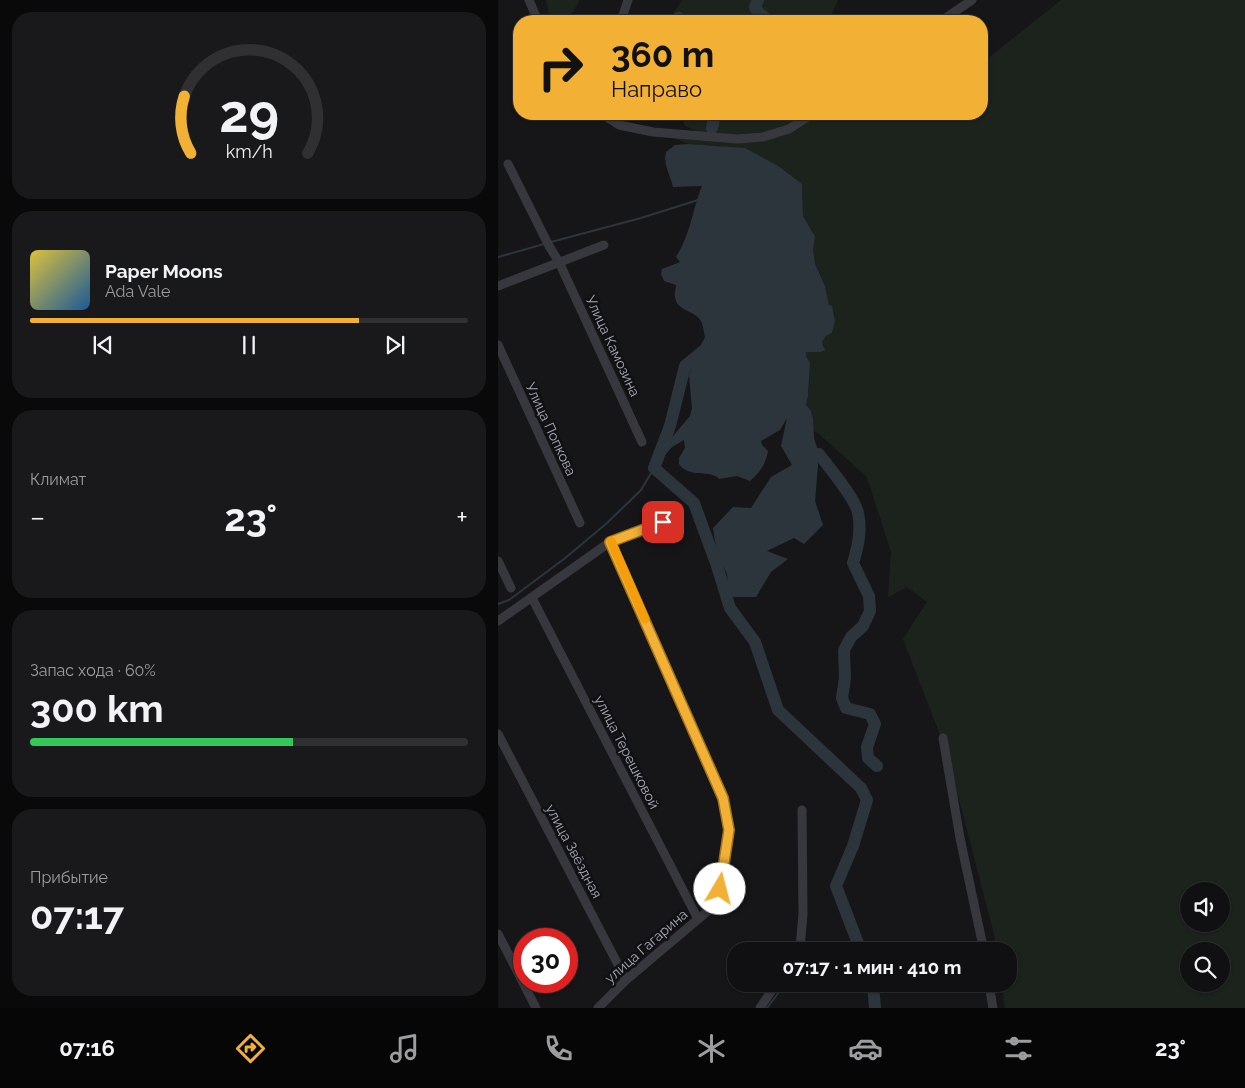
<!DOCTYPE html>
<html lang="ru">
<meta charset="utf-8">
<style>
:root{--surface:#101012;--page:#19191b;--text:#f1f3f6;--muted:#9c9d9f;--line:#303032;--accent:#f2b134}
body{margin:0;font-family:Raleway,sans-serif;background:var(--page);color:var(--text);height:100vh;display:flex;flex-direction:column;font-size:19px;white-space:nowrap}
*{box-sizing:border-box;margin:0}
p{font-size:16px;color:var(--muted)}
.icon{flex:none;width:28px;height:28px;fill:none;stroke:currentColor;stroke-width:2;stroke-linecap:round;stroke-linejoin:round}
.map{position:relative;flex:1;overflow:hidden}
.panel{display:flex;flex-direction:column;gap:12px;padding:12px;background:#09090a;width:498px}
.panel>*{flex:none}
.top-card{position:absolute;left:15px;top:15px;width:475px;height:105px;border-radius:20px;box-shadow:0 1px 4px #0004,0 0 0 1px var(--line);background:#f2b134;color:#111;overflow:hidden}
.controls{position:absolute;left:682px;top:882px;display:grid;gap:10px}
.controls a{display:grid;place-items:center;width:50px;height:50px;border-radius:50%;background:var(--surface);box-shadow:0 1px 4px #0004,0 0 0 1px var(--line);font-size:25px}
.speed{position:absolute;left:15px;top:928px;display:flex;gap:10px;font-size:25px;font-weight:700;text-align:center}
.speed>*{display:grid;place-content:center;width:65px;height:65px;border-radius:50%;background:var(--surface);box-shadow:0 1px 4px #0004,0 0 0 1px var(--line);line-height:1}
.speed .limit{border:8px solid #d22;background:#fff;color:#111}
.pin{position:absolute;display:grid;place-items:center;width:42px;height:42px;color:#fff;margin:-21px;border-radius:10px;box-shadow:0 2px 8px #0006}
.me{position:absolute;width:55px;margin:-28px;rotate:8deg;stroke-linejoin:round;filter:drop-shadow(0 0 4px #0008)}
.turn{display:flex;align-items:center;gap:18px;height:105px;padding:0 15px;font-size:22px}
.turn .icon{width:65px;height:65px;stroke-width:2.5}
.turn b{display:block;font-size:35px;line-height:42px}
.big{font-size:38px;font-weight:700;line-height:1.1}
.panel .tile{flex:1;display:flex;flex-direction:column;justify-content:center;gap:8px;min-width:0;padding:0 18px;border-radius:20px;background:var(--page)}
.panel .dial{align-items:center;gap:0}
.dial svg{height:130px;overflow:visible;fill:none;stroke:var(--line);stroke-width:7;stroke-linecap:round;text-anchor:middle}
.dial text{fill:var(--text);stroke:none}
.song{display:flex;align-items:center;gap:15px}
.cover{width:60px;height:60px;border-radius:8px;background:linear-gradient(135deg,hsl(50 70% 55%),hsl(210 70% 35%))}
.played{height:5px;border-radius:2px;background:linear-gradient(90deg,var(--accent) 75%,var(--line) 75%)}
.keys{display:flex;justify-content:space-around;direction:ltr}
.heat{display:flex;justify-content:space-between;align-items:center;font-size:28px;direction:ltr}
.charge{height:8px;border-radius:4px;background:linear-gradient(90deg,#34c759 60%,var(--line) 0)}
.trip{position:absolute;left:229px;top:942px;width:290px;height:50px;border-radius:20px;background:var(--surface);box-shadow:0 1px 4px #0004,0 0 0 1px var(--line);font-weight:700;line-height:50px;text-align:center}
.dock{display:flex;height:80px;justify-content:space-around;align-items:center;background:#060607;color:var(--muted)}
.dock .icon{width:35px;height:35px}
.dock .active{color:var(--accent)}
.dock b{font-size:22px;color:var(--text)}
main{display:flex;flex:1;min-height:0}
.map>svg:first-child{display:block}
.green{fill:#1c231d;fill-rule:evenodd}
.water{fill:#2c353c}
.lines{fill:none;stroke-linecap:round;stroke-linejoin:round}
.stream{stroke:#2c353c;stroke-width:2}
.river{stroke:#2c353c;stroke-width:12}
.minor{stroke:#37383d;stroke-width:9}
.route-casing{stroke:#9d7322;stroke-width:12}
.route{stroke:#f2b134;stroke-width:9}
.slow{stroke:#f59e0b;stroke-width:9}
.labels{text-anchor:middle;dominant-baseline:central;stroke-width:5;stroke-linejoin:round;paint-order:stroke}
.street-label{font-size:14px;fill:#a8adb8;stroke:#111113}
</style>
<main>
<section class="panel">
<div class="tile dial"><svg viewBox="0 0 100 80">
<path d="M14 69A42 42 0 1 1 86 69"/>
<path d="M14 69A42 42 0 0 1 10 34" stroke="#f2b134"/>
<text x="50" y="56" font-size="32" font-weight="700">29</text>
<text x="50" y="72" font-size="11">km/h</text>
</svg></div>
<div class="tile">
<div class="song"><i class="cover"></i><div><b>Paper Moons</b><p>Ada Vale</p></div></div>
<div class="played"></div>
<div class="keys"><svg class="icon" aria-label="previous" viewBox="0 0 24 24"><path d="M18 5L8 12l10 7zM5 5v14"/></svg><svg class="icon" aria-label="pause" viewBox="0 0 24 24"><path d="M8 5v14M16 5v14"/></svg><svg class="icon" aria-label="next" viewBox="0 0 24 24"><path d="M6 5l10 7-10 7zM19 5v14"/></svg></div>
</div>
<div class="tile"><p>Климат</p>
<div class="heat"><a>−</a><b class="big">23°</b><a>+</a></div>
</div>
<div class="tile"><p>Запас хода · 60%</p><b class="big">300 km</b><div class="charge"></div></div>
<div class="tile"><p>Прибытие</p><b class="big">07:17</b></div>
</section>
<div class="map">
<svg width="748" height="1008" viewBox="0 0 748 1008">
<rect width="100%" height="100%" fill="#161618"/>
<path class="green" d="M 48,0 L 82,0 L 69,21 L 52,21 Z
M 184,0 L 340,0 L 331,21 L 170,21 Z
M 563,0 L 747,0 L 747,1008 L 507,1008 L 504,984 L 510,984 L 510,951 L 498,951 L 496,934 L 449,753 L 405,639 L 429,602 L 409,587 L 390,597 L 393,552 L 369,477 L 321,434 L 314,430 C 315,419 314,413 308,405 C 311,393 313,376 310,364 C 309,359 307,357 308,352 L 323,352 L 326,346 L 324,342 L 328,336 L 334,333 L 337,313 L 331,305 L 327,286 L 317,264 L 315,250 L 317,235 L 305,216 L 304,184 L 222,146 L 190,144 L 173,137 L 247,142 L 239,134 L 201,133 L 186,125 L 185,114 L 484,114 L 484,63 ZM 691,891 L 724,891 L 724,924 L 691,924 ZM 691,951 L 724,951 L 724,984 L 691,984 Z"/>
<path class="water" d="M 190,144 L 247,148 L 280,166 L 304,184 L 305,216 L 317,236 L 315,250 L 317,264 L 327,286 L 331,305 L 334,306 L 337,320 L 334,333 L 328,336 L 324,342 L 327,350 L 323,352 L 308,352 L 308,356 L 312,363 L 310,396 L 308,405 L 313,411 L 315,419 L 316,438 L 321,454 L 317,501 L 325,525 L 306,544 L 296,538 L 269,551 L 290,559 L 273,572 L 258,597 L 231,597 L 229,574 L 219,554 L 215,528 L 235,507 L 253,508 L 273,477 L 294,465 L 283,446 L 289,418 L 282,430 L 263,441 L 264,445 L 270,451 C 268,463 262,473 252,481 L 239,476 L 221,479 C 213,469 191,479 181,464 L 181,458 L 187,448 L 186,440 L 174,447 L 156,468 L 169,443 L 192,416 L 194,408 L 191,375 L 195,361 L 207,337 C 206,332 205,325 203,321 C 197,310 179,312 177,297 C 176,293 178,289 178,285 L 166,281 L 163,274 L 164,269 L 182,262 L 178,257 C 193,233 194,211 204,186 L 175,187 C 172,173 165,166 168,152 L 177,145 Z"/>
<g class="lines">
<path class="stream" d="M 53,242 L 143,218 L 200,200
M 0,257 L 46,244
M 0,604 L 11,600 L 66,559 L 109,523 L 143,490 L 156,468
M 269,1008 L 287,984"/>
<path class="river" d="M 260,0 L 257,7 C 259,14 266,15 270,21
M 176,21 L 181,18 L 184,21
M 214,128 L 217,114
M 210,347 L 187,366 L 172,426 L 156,468 L 196,503 L 219,566 L 232,608 L 257,642 L 280,710 L 363,788 L 369,800 L 355,846 L 338,886 L 363,951
M 306,455 L 321,454 C 330,466 358,499 360,513 C 364,530 360,547 355,563 L 371,596 L 372,611 L 365,626 L 353,637 L 346,650 L 347,678 L 344,698 L 348,708 L 372,714 L 377,724 L 369,747 L 370,758 L 379,766
M 375,984 L 377,1008"/>
<path class="minor" d="M 31,0 L 40,21
M 123,21 L 130,0
M 443,21 L 474,0
M 104,114 L 121,125 L 155,132 L 240,139 L 265,137 L 291,129 L 314,114
M 10,164 L 51,246 L 61,262 L 144,442
M 0,286 L 106,245
M 0,345 L 82,523
M 0,561 L 13,588
M 34,598 L 200,919
M 0,621 L 112,542 L 165,522
M 0,734 L 128,980
M 445,738 L 462,838 L 486,951
M 0,934 L 38,1008
M 300,951 L 302,948 L 305,914 L 304,810
M 491,984 L 495,1008
M 100,1008 L 128,980 L 211,910 L 222,889 L 231,830 L 225,798 L 215,773 L 112,542
M 262,1008 L 278,984"/>
</g>
<g class="lines">
<defs>
<path id="route" d="M 165,522 L 112,542 L 225,798 L 231,830 L 222,889"/>
</defs>
<use href="#route" class="route-casing"/>
<use href="#route" class="route"/>
<path class="slow" d="M 113,541 L 147,619"/>
</g>
<g class="labels">
<g class="street-label">
<text transform="translate(115 346) rotate(65)">Улица Камозина</text>
<text transform="translate(53 429) rotate(65)">Улица Попкова</text>
<text transform="translate(129 752) rotate(63)">улица Терешковой</text>
<text transform="translate(76 851) rotate(62)">улица Звёздная</text>
<text transform="translate(148 946) rotate(-41)">улица Гагарина</text>
</g>
</g>
</svg>
<div class="controls">
<a><svg class="icon" aria-label="sound" viewBox="0 0 24 24"><path d="M4 9h4l5-4v14l-5-4H4zM17 9q2 3 0 6"/></svg></a>
<a><svg class="icon" aria-label="search" viewBox="0 0 24 24"><circle cx="10" cy="10" r="6"/><path d="M15 15l6 6"/></svg></a>
</div>
<div class="speed"><div class="limit">30</div></div>
<div class="pin" style="left:165px;top:522px;background:#d93025"><svg class="icon" aria-label="arrive" viewBox="0 0 24 24"><path d="M6 21V4h12l-3 4 3 4H6"/></svg></div>
<svg class="me" style="left:222px;top:889px" viewBox="-20 -20 40 40"><circle r="19" fill="#fff"/><path d="M0-13L10 11 0 6-10 11z" fill="#f2b134"/></svg>
<div class="trip">07:17 · 1 мин · 410 m</div>
<div class="top-card">
<div class="turn"><svg class="icon" aria-label="right" viewBox="0 0 24 24"><path d="M7 20v-9h11M14 6l5 5-5 5"/></svg><div><b>360 m</b>Направо</div></div>
</div>
</div>
</main>
<nav class="dock">
<b>07:16</b>
<svg class="icon active" aria-label="directions" viewBox="0 0 24 24"><path d="M12 3l9 9-9 9-9-9zM9 14v-3h6M13 9l2 2-2 2"/></svg>
<svg class="icon" aria-label="music" viewBox="0 0 24 24"><path d="M9 18V5l10-2v13"/><circle cx="6" cy="18" r="3"/><circle cx="16" cy="16" r="3"/></svg>
<svg class="icon" aria-label="phone" viewBox="0 0 24 24"><path d="M5 4h4l2 5-3 2q2 4 5 5l2-3 5 2v4C11 20 4 13 5 4z"/></svg>
<svg class="icon" aria-label="climate" viewBox="0 0 24 24"><path d="M12 3v18M4 7l16 10M4 17L20 7"/></svg>
<svg class="icon" aria-label="car" viewBox="0 0 24 24"><path d="M5 17H2v-5l4-1 3-4h7l3 4 3 1v5h-3M9 17h6M6 11h13"/><circle cx="7" cy="17" r="2"/><circle cx="17" cy="17" r="2"/></svg>
<svg class="icon" aria-label="filters" viewBox="0 0 24 24"><path d="M4 7h16M4 17h16"/><circle cx="9" cy="7" r="2"/><circle cx="15" cy="17" r="2"/></svg>
<b>23°</b>
</nav>
